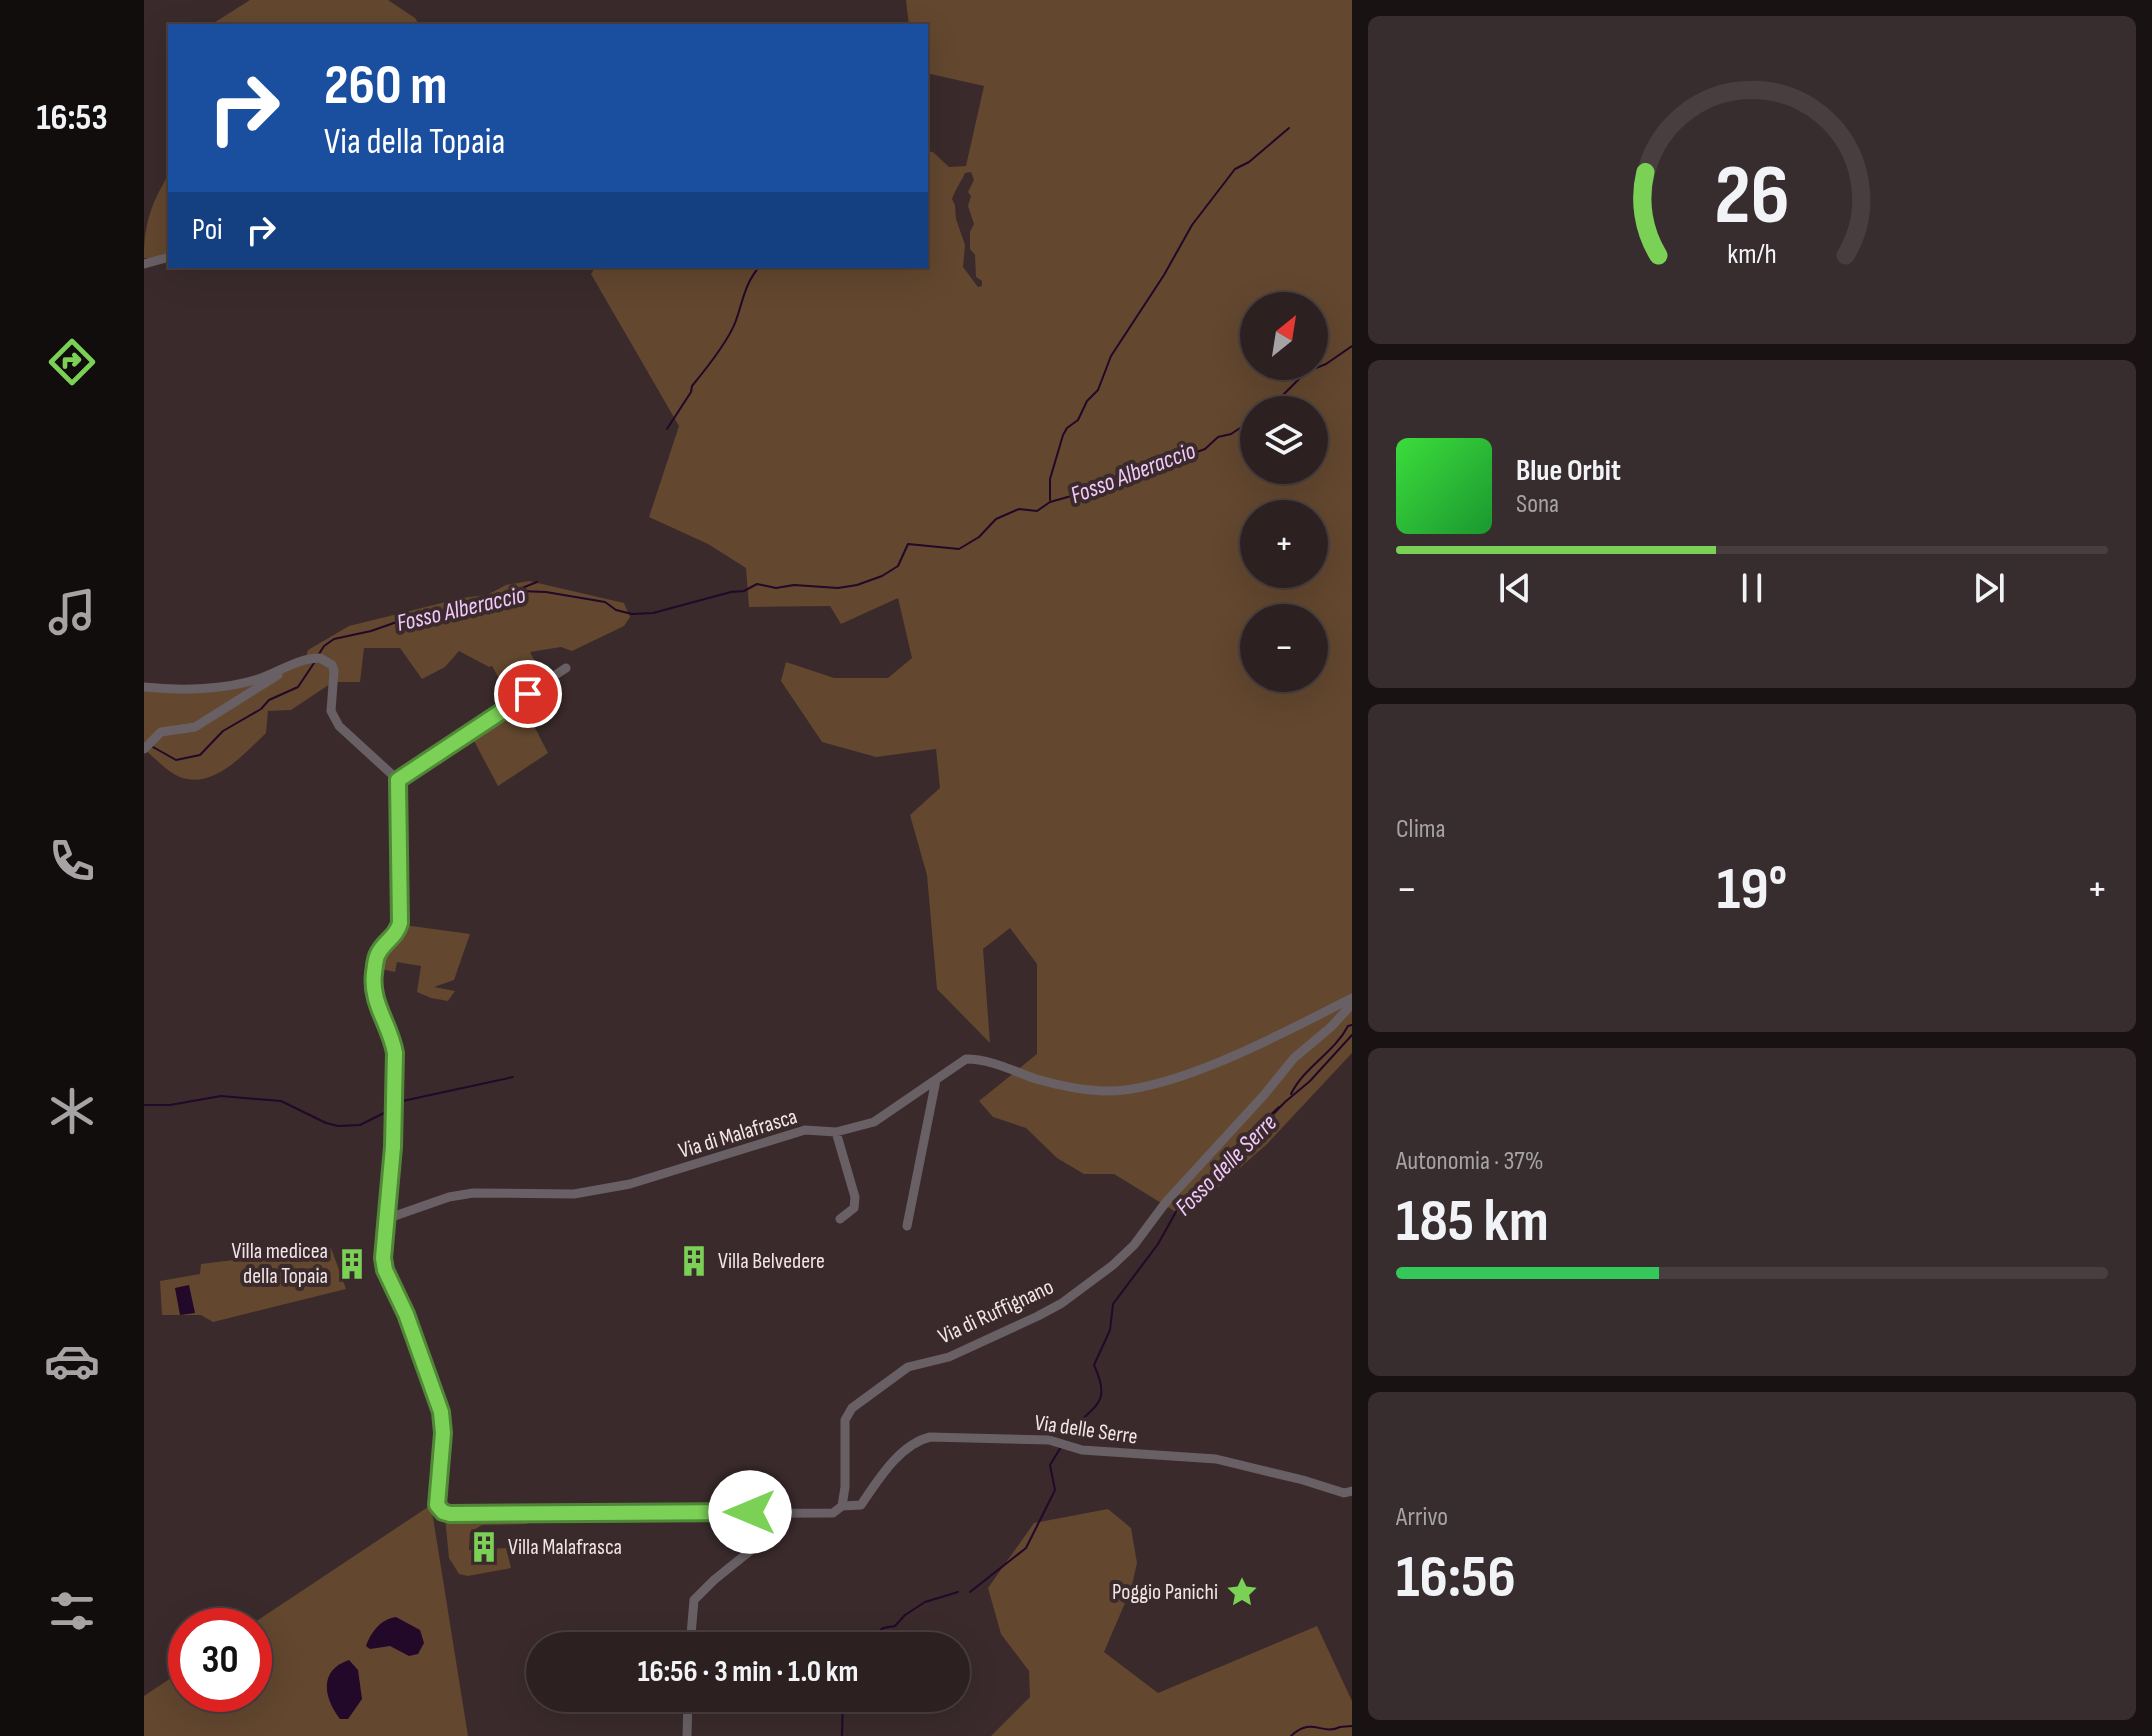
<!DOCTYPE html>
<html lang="it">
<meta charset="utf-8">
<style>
:root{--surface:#2c2021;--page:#382d2e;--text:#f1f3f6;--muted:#a6a3a5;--line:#483e3f;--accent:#7bd156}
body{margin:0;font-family:"Sofia Sans Condensed",sans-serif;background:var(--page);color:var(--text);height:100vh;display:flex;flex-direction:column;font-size:30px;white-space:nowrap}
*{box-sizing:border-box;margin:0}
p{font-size:26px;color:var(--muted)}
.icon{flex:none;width:44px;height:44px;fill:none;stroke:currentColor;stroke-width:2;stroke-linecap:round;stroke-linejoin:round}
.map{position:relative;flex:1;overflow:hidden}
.panel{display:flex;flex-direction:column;gap:16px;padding:16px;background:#181212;width:800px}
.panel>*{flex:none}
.top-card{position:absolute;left:24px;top:24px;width:760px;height:244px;border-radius:0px;box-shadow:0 8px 32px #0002,0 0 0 2px var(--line);background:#1a4fa0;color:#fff;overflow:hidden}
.needle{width:52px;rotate:30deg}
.fabs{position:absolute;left:1096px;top:292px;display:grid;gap:16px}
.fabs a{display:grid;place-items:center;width:88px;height:88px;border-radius:50%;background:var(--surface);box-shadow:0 8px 32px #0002,0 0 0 2px var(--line);font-size:40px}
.speed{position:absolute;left:24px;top:1608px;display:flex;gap:16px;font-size:40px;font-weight:700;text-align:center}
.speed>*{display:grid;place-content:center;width:104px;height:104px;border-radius:50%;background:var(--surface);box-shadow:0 8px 32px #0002,0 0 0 2px var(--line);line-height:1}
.speed .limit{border:12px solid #d22;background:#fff;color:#111}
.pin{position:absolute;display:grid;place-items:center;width:68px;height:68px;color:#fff;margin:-34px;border:4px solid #fff;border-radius:50%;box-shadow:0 2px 8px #0007}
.me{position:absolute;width:88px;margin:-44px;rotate:270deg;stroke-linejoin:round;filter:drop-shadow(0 0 6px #0008)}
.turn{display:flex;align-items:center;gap:28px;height:168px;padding:0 24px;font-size:36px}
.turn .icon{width:104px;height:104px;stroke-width:2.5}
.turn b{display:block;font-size:56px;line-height:68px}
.then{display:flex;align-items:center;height:76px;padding:0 24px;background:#0003;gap:16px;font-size:30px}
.big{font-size:60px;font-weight:700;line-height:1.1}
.panel .widget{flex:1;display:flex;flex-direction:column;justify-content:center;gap:12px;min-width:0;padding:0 28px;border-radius:12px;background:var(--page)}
.panel .dial{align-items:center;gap:0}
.dial svg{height:208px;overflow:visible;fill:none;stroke:var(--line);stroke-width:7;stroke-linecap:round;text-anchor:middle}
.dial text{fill:var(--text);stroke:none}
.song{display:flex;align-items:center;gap:24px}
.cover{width:96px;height:96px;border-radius:12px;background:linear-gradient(135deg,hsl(120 70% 55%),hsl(130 70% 35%))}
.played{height:8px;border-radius:4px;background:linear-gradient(90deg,var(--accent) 45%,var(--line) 45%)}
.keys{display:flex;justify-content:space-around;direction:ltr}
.heat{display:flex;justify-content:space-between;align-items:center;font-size:44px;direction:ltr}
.charge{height:12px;border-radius:6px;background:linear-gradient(90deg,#34c759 37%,var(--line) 0)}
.trip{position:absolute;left:382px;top:1632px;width:444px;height:80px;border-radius:40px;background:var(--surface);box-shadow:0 8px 32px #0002,0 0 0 2px var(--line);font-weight:700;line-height:80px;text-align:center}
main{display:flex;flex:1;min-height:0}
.tab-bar{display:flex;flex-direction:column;width:144px;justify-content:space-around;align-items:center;background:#120d0d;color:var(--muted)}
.tab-bar .icon{width:56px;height:56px}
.tab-bar .current{color:var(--accent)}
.tab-bar b{font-size:36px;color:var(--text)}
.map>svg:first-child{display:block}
.green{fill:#63472f;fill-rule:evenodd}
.water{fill:#220829}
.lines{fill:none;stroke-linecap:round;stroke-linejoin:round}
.stream{stroke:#220829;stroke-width:2}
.minor{stroke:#686064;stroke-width:9}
.route-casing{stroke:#508838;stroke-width:20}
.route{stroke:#7bd156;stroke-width:14}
.labels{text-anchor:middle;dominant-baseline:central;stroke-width:8;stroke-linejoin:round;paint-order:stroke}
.street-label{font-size:22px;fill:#f1e5e7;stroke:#3a2a2c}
.poi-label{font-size:22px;fill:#f1e5e7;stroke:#3a2a2c;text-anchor:end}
.water-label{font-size:24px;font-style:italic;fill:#f1c9fc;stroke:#3a2a2c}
</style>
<main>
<nav class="tab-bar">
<b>16:53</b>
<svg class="icon current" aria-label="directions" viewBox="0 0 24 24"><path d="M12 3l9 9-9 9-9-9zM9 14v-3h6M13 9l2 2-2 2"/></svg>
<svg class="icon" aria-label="music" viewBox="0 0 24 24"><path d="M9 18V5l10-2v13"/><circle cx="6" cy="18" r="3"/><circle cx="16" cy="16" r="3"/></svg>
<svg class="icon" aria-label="phone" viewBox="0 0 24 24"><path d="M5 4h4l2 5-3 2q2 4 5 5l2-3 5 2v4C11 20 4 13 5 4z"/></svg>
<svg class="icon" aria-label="climate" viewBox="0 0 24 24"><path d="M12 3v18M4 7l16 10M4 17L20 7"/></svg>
<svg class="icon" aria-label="car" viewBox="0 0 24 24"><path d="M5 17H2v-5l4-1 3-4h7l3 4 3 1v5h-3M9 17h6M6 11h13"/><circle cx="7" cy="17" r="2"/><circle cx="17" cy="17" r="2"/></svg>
<svg class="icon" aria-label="filters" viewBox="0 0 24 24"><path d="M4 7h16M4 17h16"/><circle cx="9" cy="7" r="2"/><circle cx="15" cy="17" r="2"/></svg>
</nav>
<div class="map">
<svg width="1208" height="1736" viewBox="0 0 1208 1736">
<rect width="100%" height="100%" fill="#3a2a2c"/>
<path class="green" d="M 106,0 L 244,0 L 271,18 L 276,26 L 65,26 Z
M 762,0 L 1208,0 L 1208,1053 L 1123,1144 L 1040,1217 L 970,1174 L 940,1174 L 913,1158 L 882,1128 L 849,1117 L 835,1101 L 893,1054 L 893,964 L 866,928 L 839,949 L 846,1043 L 793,989 L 783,875 L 766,815 L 796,788 L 792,749 L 732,757 L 678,742 L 637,681 L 642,662 L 690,678 L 744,678 L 768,658 L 754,598 L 697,624 L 686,606 L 605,607 L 602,568 L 564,544 L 505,517 L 535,426 L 447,274 L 452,266 L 782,266 L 782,151 L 789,152 L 805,167 L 822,166 L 840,86 L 782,73 L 782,26 L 765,26 ZM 827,172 L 830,180 L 824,192 L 827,196 L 824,206 L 830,224 L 826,232 L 826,249 L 831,255 L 832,277 L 838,281 L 838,286 L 834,287 L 819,267 L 821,245 L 812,219 L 811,205 L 808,199 C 811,190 817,182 821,173 ZM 1110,306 L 1170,306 L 1170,366 L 1110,366 ZM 1110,410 L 1170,410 L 1170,470 L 1110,470 ZM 1110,514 L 1170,514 L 1170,574 L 1110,574 ZM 1110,618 L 1170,618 L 1170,678 L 1110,678 Z
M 26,172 L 26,259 L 0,258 C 0,222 8,202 26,172 Z
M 385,581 L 480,603 L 486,617 L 480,626 L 428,651 L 417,647 L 386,652 L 400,679 L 367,700 L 348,666 L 345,667 L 315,651 L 301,667 L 278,679 L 256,648 L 220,648 L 216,682 L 189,682 L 147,710 L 124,711 L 122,733 C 100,754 69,790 36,777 C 23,772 11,758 0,749 L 0,687 L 87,684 L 160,662 L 164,650 L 205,626 L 318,598 L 343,595 L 362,585 Z
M 402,692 L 412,712 L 389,724 L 404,753 L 354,786 L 329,739 Z
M 260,925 L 326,934 L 310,980 L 290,987 L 311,991 L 304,1001 L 287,998 L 273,992 L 277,966 L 253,962 L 251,972 L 237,969 L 238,958 Z
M 187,1248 L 202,1289 L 69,1322 L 57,1315 L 18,1315 L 16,1281 L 56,1274 L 57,1264 Z
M 287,1505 L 324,1736 L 0,1736 L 0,1696 L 42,1668 L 42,1694 L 110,1694 L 110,1626 L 105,1626 Z
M 964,1509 L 987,1528 L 993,1563 L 987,1589 L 960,1652 L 1014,1693 L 1173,1626 L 1208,1701 L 1208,1736 L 847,1736 L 886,1697 L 885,1671 L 857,1634 L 844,1588 L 890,1523 Z
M 301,1517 L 385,1517 L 383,1524 L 338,1525 L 326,1532 L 325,1550 L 362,1548 L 367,1568 L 324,1576 L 315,1574 L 305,1558 Z"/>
<path class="water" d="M 45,1285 L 51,1313 L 36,1315 L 31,1288 Z
M 252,1617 L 276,1630 L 280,1643 L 274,1654 L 265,1656 L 246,1646 L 226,1649 L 222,1646 C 227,1632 237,1619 252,1617 Z
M 205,1660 L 214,1670 L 218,1699 L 204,1719 L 196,1719 C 179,1697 175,1670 205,1660 Z"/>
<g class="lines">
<path class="stream" d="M 1124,410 L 1162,372 L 1182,364 L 1208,346
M 523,429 L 547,392 L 548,386 C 562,369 583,343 591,323 C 599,302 600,284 616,266
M 906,500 L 906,479 L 919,435 L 923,428 L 934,420 L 943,401 L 954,390 L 967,356 L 1020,275 L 1048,225 L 1091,169 L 1105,162 L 1145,128
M 373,590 L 393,582
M 175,654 L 180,646 L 190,639 L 227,631 L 267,617 L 329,605 L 376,591 L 402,592 L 461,602 L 472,610 L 488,614 L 509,613 L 587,592 L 600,591 L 613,584 L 632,588 L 650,585 L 694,588 L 713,585 L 738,576 L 754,566 L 764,544 L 815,549 L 835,537 L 852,519 L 875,509 L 893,511 L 906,502 L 945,491 L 979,473 L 994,471 L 1006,464 L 1034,459 L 1061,449 L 1074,437 L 1087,434 L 1110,419
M 9,747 L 32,760 L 56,755 L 79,731 L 117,709 L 125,700 L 154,687 L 170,663
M 1147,1094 C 1160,1067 1190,1053 1204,1026 L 1208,1025
M 254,1102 L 369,1077
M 0,1105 L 26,1105 L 77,1096 L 137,1101 L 182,1123 L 194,1126 L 216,1125 L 246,1110
M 1060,1186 L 1088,1150 L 1135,1107
M 927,1431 C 948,1405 969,1406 950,1365 L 966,1330 L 969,1304 L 1014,1244 L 1033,1210 L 1059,1192 L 1082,1163 L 1141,1102 L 1166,1081 L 1208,1035
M 826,1592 L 882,1548 L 911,1490 L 906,1465 L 917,1447
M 717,1646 L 739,1628 L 751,1626 L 761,1615 L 781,1602 L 814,1592
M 698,1736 L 699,1698
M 1147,1736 C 1168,1716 1178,1736 1196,1727 L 1208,1726"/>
<path class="minor" d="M 0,264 L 26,257
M 0,687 C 37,691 82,690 117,678 C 136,671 155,658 176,658 L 188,665 L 190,671 L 187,711 L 195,726 L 254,780
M 0,749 L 17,732 L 51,727 L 134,675
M 254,780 L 256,923 C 252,938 240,941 234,954 C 216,990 245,1019 251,1053 L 249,1147 L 239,1258 L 241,1270 L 262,1314 L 297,1412 L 299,1433 L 292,1497 L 299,1512 L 306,1514 L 689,1513 L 698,1506 L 701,1487 L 701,1420 L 708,1408 L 764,1367 L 805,1357 L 894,1316 L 918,1303 L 969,1265 L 990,1245 L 1022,1202 L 1120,1095 L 1150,1058 L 1187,1027 L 1208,1004
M 254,780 L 422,668
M 692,1132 L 711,1197 L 710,1208 L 696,1219
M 242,1219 L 305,1197 L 329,1193 L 430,1194 L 486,1184 L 661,1130 L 692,1132 L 730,1122 L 822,1059 C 847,1059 869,1071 892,1079 C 913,1085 936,1090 958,1091 C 1028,1094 1145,1030 1208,998
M 763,1226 L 792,1080
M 698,1506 L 717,1505 C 734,1480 756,1444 786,1437 L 905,1440 L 938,1450 L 1072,1459 L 1159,1480 L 1200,1493 L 1208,1491
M 546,1646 L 550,1600 L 570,1580 L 631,1531 L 638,1520 L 637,1512
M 543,1736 L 544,1698"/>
</g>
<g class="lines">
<defs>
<path id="route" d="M 384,694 L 254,780 L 256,923 C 252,938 240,941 234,954 C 231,959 231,967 230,973 C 226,1003 246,1024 251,1053 L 249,1147 L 239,1258 L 241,1270 L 262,1314 L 297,1412 L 299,1433 L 293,1505 L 299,1512 L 306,1514 L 606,1512"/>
</defs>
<use href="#route" class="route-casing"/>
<use href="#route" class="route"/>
</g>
<defs>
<symbol id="building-bare" viewBox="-9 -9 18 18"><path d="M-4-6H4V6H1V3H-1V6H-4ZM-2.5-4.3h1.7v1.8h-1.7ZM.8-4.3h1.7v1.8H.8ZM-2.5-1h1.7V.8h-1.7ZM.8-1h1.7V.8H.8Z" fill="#7bd156" stroke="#3a2a2c" stroke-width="2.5" paint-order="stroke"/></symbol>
<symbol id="sight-bare" viewBox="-9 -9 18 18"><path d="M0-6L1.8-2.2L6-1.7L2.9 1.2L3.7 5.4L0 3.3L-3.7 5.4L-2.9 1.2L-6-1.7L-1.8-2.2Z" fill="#7bd156" stroke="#3a2a2c" stroke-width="2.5" paint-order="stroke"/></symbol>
</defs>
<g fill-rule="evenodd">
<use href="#building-bare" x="528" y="1239" width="44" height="44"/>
<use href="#building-bare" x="186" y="1242" width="44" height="44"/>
<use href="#building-bare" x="318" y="1525" width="44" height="44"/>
<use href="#sight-bare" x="1076" y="1570" width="44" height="44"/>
</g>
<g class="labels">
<g class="street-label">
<text transform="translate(594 1134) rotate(-17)">Via di Malafrasca</text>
<text transform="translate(852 1312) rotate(-25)">Via di Ruffignano</text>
<text transform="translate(942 1430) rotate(8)">Via delle Serre</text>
</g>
<g class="poi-label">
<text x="184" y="1251">Villa medicea<tspan x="184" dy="25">della Topaia</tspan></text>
<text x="574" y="1261" text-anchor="start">Villa Belvedere</text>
<text x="364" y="1547" text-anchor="start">Villa Malafrasca</text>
<text x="1074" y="1592">Poggio Panichi</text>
</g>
<g class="water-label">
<text transform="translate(989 473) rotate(-21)">Fosso Alberaccio</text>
<text transform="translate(317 609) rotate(-13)">Fosso Alberaccio</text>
<text transform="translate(1082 1165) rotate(-45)">Fosso delle Serre</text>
</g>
</g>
</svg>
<div class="fabs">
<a><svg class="needle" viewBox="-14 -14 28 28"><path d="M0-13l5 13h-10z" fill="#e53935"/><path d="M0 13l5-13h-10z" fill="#a6a3a5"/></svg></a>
<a><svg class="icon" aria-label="layers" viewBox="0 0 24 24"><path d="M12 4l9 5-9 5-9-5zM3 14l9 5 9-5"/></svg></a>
<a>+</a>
<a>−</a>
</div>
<div class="speed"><div class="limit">30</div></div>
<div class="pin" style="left:384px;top:694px;background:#d93025"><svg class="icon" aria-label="arrive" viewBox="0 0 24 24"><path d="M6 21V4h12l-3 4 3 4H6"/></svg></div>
<svg class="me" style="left:606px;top:1512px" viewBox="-20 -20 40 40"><circle r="19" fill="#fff"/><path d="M0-13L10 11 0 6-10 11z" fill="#7bd156"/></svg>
<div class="trip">16:56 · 3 min · 1.0 km</div>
<div class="top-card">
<div class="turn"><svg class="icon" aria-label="right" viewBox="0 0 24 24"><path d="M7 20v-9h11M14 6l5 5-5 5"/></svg><div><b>260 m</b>Via della Topaia</div></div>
<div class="then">Poi<svg class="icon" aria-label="right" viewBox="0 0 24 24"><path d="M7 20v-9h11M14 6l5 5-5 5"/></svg></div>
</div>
</div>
<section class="panel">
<div class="widget dial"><svg viewBox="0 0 100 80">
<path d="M14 69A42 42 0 1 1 86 69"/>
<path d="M14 69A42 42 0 0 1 9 37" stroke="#7bd156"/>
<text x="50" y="56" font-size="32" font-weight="700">26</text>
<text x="50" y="72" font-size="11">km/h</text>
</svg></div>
<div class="widget">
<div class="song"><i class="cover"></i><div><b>Blue Orbit</b><p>Sona</p></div></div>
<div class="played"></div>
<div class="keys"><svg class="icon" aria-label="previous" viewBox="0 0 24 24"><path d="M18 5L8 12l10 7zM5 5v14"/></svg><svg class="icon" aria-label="pause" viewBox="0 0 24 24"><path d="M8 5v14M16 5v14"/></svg><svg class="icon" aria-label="next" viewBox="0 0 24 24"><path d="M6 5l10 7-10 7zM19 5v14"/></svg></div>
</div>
<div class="widget"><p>Clima</p>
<div class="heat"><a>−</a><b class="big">19°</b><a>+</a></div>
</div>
<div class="widget"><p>Autonomia · 37%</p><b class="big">185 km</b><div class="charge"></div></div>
<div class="widget"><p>Arrivo</p><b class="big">16:56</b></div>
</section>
</main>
